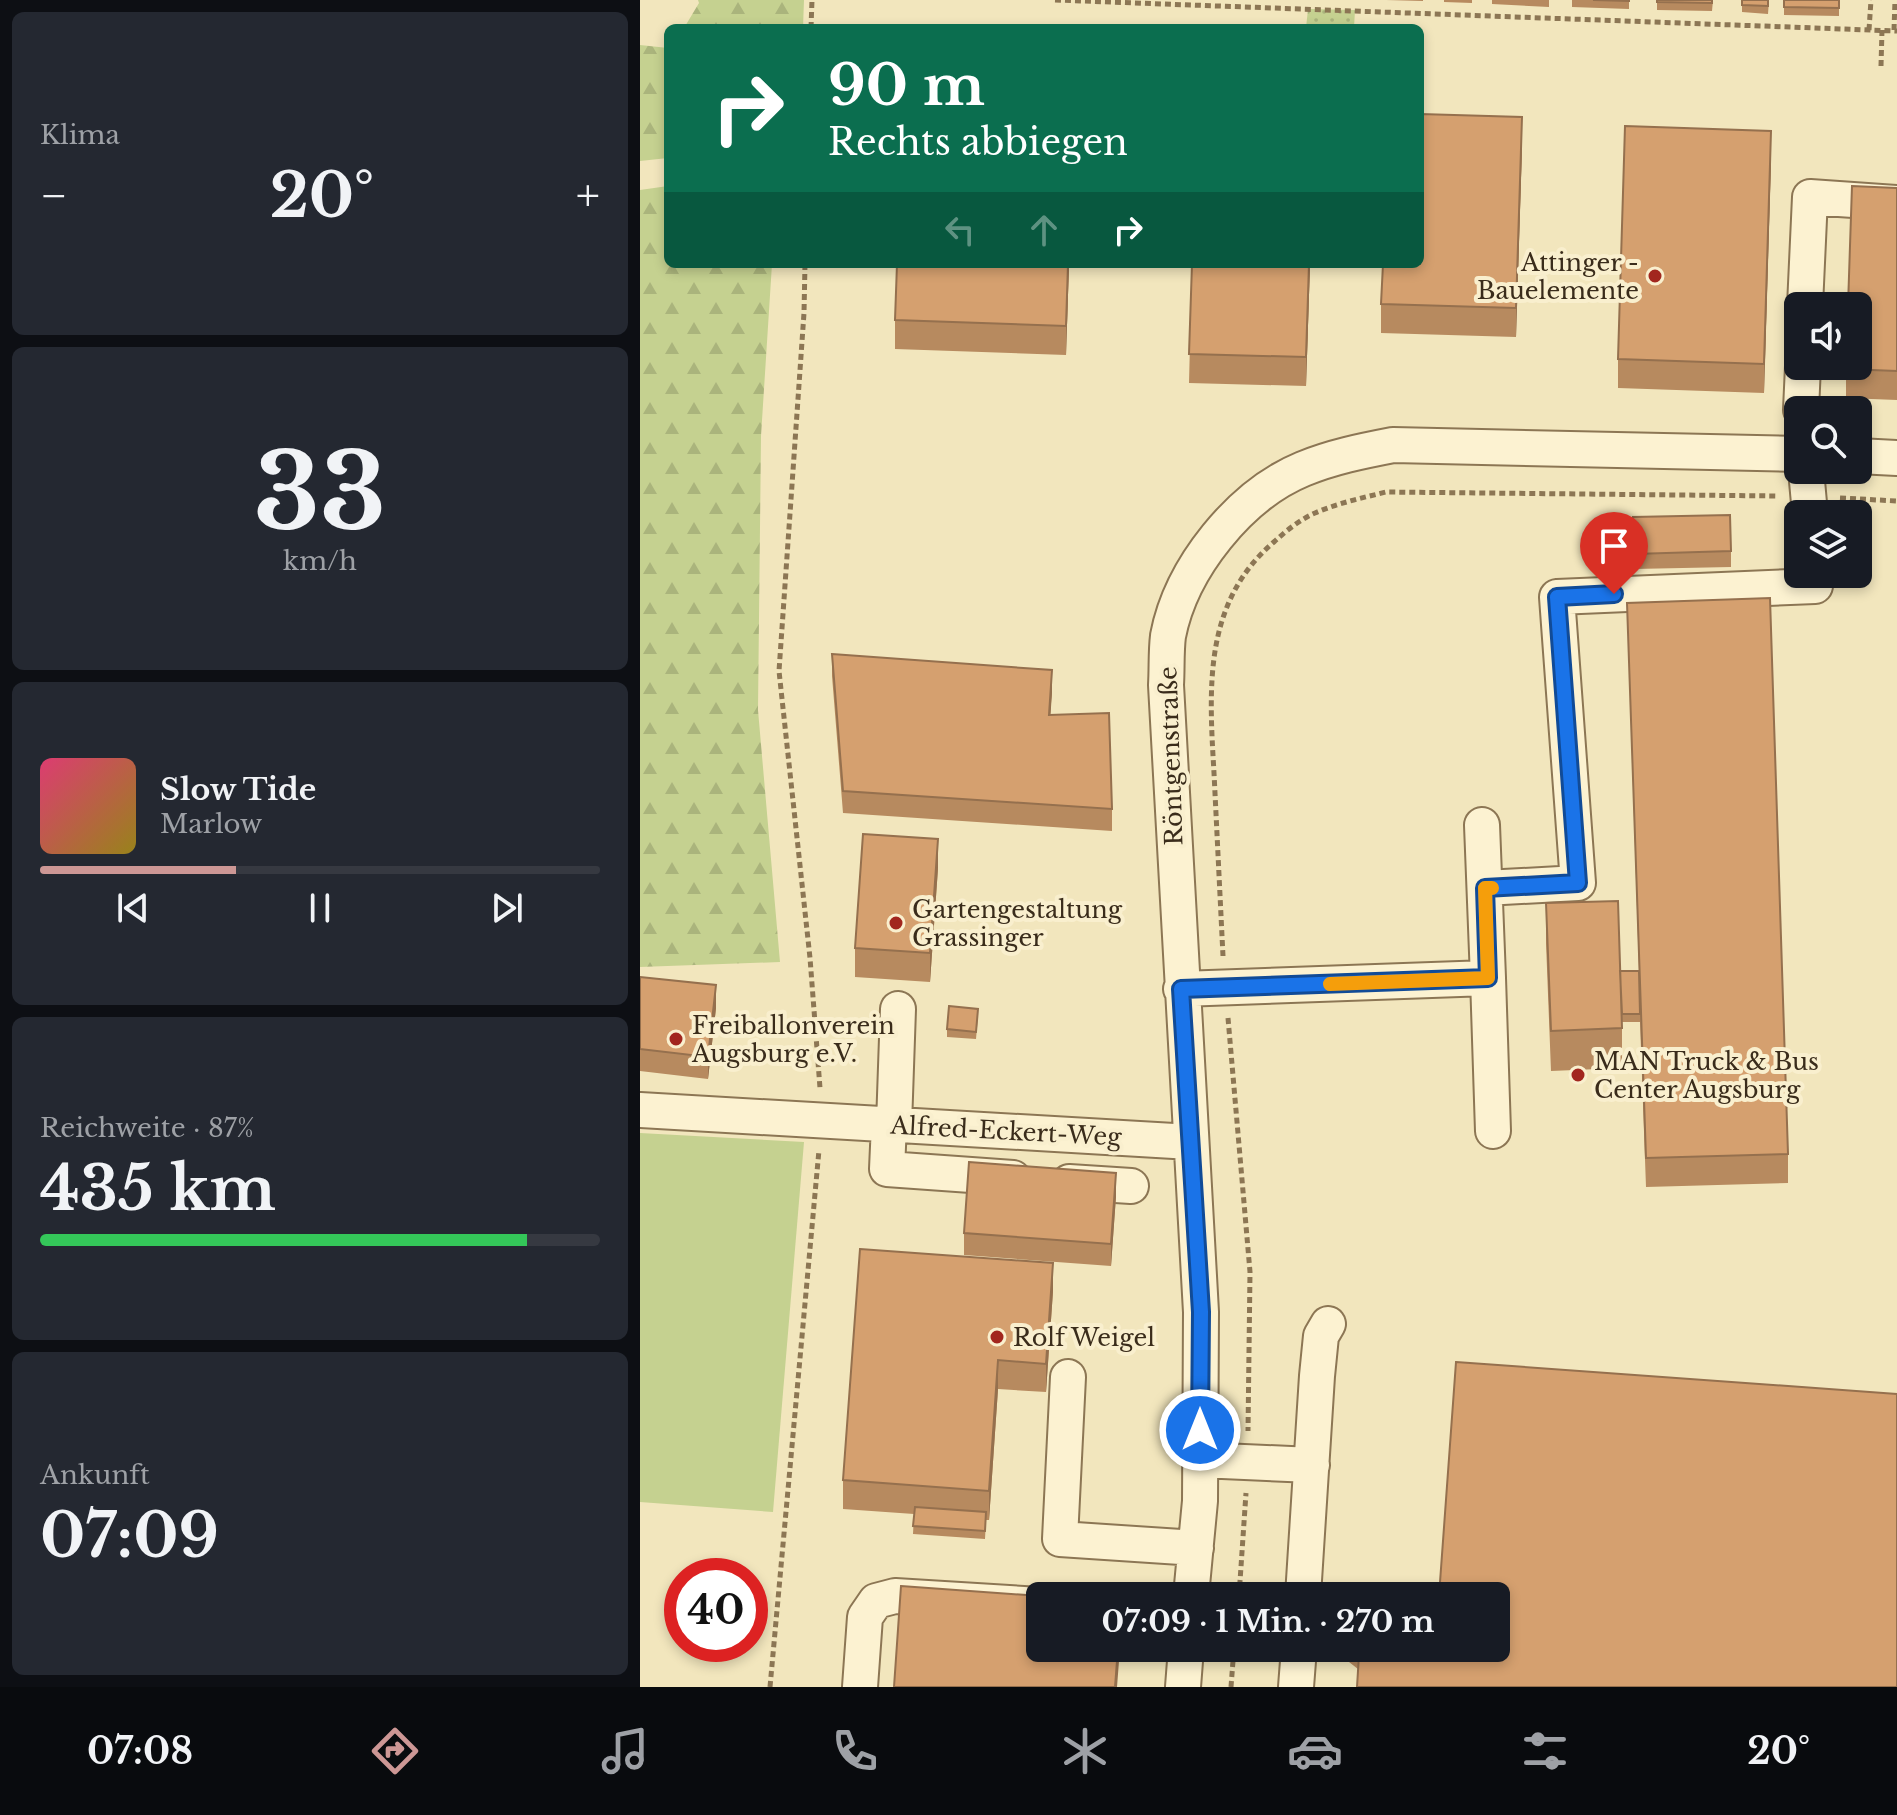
<!DOCTYPE html>
<html lang="de">
<meta charset="utf-8">
<style>
:root{--surface:#171b24;--page:#242831;--text:#f1f3f6;--muted:#9ea1a6;--line:#363941;--accent:#cd9795}
body{margin:0;font-family:"Libre Baskerville",serif;background:var(--page);color:var(--text);height:100vh;display:flex;flex-direction:column;font-size:30px;white-space:nowrap}
*{box-sizing:border-box;margin:0}
p{font-size:26px;color:var(--muted)}
.icon{flex:none;width:44px;height:44px;fill:none;stroke:currentColor;stroke-width:2;stroke-linecap:round;stroke-linejoin:round}
.map{position:relative;flex:1;overflow:hidden}
.panel{display:flex;flex-direction:column;gap:12px;padding:12px;background:#0d0f14;width:640px}
.panel>*{flex:none}
.hud{position:absolute;left:24px;top:24px;width:760px;height:244px;border-radius:12px;box-shadow:0 4px 12px #0003;background:#0b6e4f;color:#fff;overflow:hidden}
.controls{position:absolute;left:1144px;top:292px;display:grid;gap:16px}
.controls a{display:grid;place-items:center;width:88px;height:88px;border-radius:12px;background:var(--surface);box-shadow:0 4px 12px #0003;font-size:40px}
.speed{position:absolute;left:24px;top:1558px;display:flex;gap:16px;font-size:40px;font-weight:700;text-align:center}
.speed>*{display:grid;place-content:center;width:104px;height:104px;border-radius:50%;background:var(--surface);box-shadow:0 4px 12px #0003;line-height:1}
.speed .limit{border:12px solid #d22;background:#fff;color:#111}
.pin{position:absolute;display:grid;place-items:center;width:68px;height:68px;color:#fff;margin:-82px -34px;border-radius:50% 50% 50% 0;rotate:-45deg;box-shadow:0 0 8px #0007}
.pin .icon{rotate:45deg}
.me{position:absolute;width:88px;margin:-44px;rotate:0deg;stroke-linejoin:round;filter:drop-shadow(0 0 6px #0008)}
.turn{display:flex;align-items:center;gap:28px;height:168px;padding:0 32px;font-size:36px}
.turn .icon{width:104px;height:104px;stroke-width:2.5}
.turn b{display:block;font-size:56px;line-height:68px}
.lanes{display:flex;align-items:center;height:76px;padding:0 32px;background:#0003;justify-content:center;gap:40px;direction:ltr}
.lanes .off{opacity:.35}
.big{font-size:60px;font-weight:700;line-height:1.1}
.panel .card{flex:1;display:flex;flex-direction:column;justify-content:center;gap:12px;min-width:0;padding:0 28px;border-radius:12px;background:var(--page)}
.panel .dial{align-items:center;gap:0}
.dial b{font-size:104px;line-height:1}
.song{display:flex;align-items:center;gap:24px}
.cover{width:96px;height:96px;border-radius:12px;background:linear-gradient(135deg,hsl(340 70% 55%),hsl(50 70% 35%))}
.played{height:8px;border-radius:4px;background:linear-gradient(90deg,var(--accent) 35%,var(--line) 35%)}
.keys{display:flex;justify-content:space-around;direction:ltr}
.heat{display:flex;justify-content:space-between;align-items:center;font-size:44px;direction:ltr}
.charge{height:12px;border-radius:6px;background:linear-gradient(90deg,#34c759 87%,var(--line) 0)}
.trip{position:absolute;left:386px;top:1582px;width:484px;height:80px;border-radius:12px;background:var(--surface);box-shadow:0 4px 12px #0003;font-weight:700;line-height:80px;text-align:center}
.menu{display:flex;height:128px;justify-content:space-around;align-items:center;background:#090b0e;color:var(--muted)}
.menu .icon{width:56px;height:56px}
.menu .current{color:var(--accent)}
.menu b{font-size:36px;color:var(--text)}
main{display:flex;flex:1;min-height:0}
.map>svg:first-child{display:block}
.green{fill:#c5d190}
.forest{fill:url(#forest-firs)}
.park{fill:url(#park-dots)}
.lines{fill:none;stroke-linecap:round;stroke-linejoin:round}
.minor-casing{stroke:#8c7654;stroke-width:38}
.path{stroke:#8c7654;stroke-width:5;stroke-dasharray:6 4;stroke-linecap:butt}
.minor{stroke:#fcf2d1;stroke-width:34}
.wall{fill:#b78a5f}
.shaded-wall{fill:#95704e}
.building{fill:#d5a06f;stroke:#95704e;stroke-width:2}
.route-casing{stroke:#114b97;stroke-width:20}
.route{stroke:#1a73e8;stroke-width:14}
.slow{stroke:#f59e0b;stroke-width:14}
.poi-dot{fill:#a2261e;stroke:#f9efce;stroke-width:3}
.labels{text-anchor:middle;dominant-baseline:central;stroke-width:8;stroke-linejoin:round;paint-order:stroke}
.poi-label{font-size:24px;fill:#3a2c1b;stroke:#f9efce;text-anchor:start}
.street-label{font-size:24px;fill:#3a2c1b;stroke:#f9efce}
</style>
<main>
<section class="panel">
<div class="card"><p>Klima</p>
<div class="heat"><a>−</a><b class="big">20°</b><a>+</a></div>
</div>
<div class="card dial"><b>33</b><p>km/h</p></div>
<div class="card">
<div class="song"><i class="cover"></i><div><b>Slow Tide</b><p>Marlow</p></div></div>
<div class="played"></div>
<div class="keys"><svg class="icon" aria-label="previous" viewBox="0 0 24 24"><path d="M18 5L8 12l10 7zM5 5v14"/></svg><svg class="icon" aria-label="pause" viewBox="0 0 24 24"><path d="M8 5v14M16 5v14"/></svg><svg class="icon" aria-label="next" viewBox="0 0 24 24"><path d="M6 5l10 7-10 7zM19 5v14"/></svg></div>
</div>
<div class="card"><p>Reichweite · 87%</p><b class="big">435 km</b><div class="charge"></div></div>
<div class="card"><p>Ankunft</p><b class="big">07:09</b></div>
</section>
<div class="map">
<svg width="1257" height="1687" viewBox="0 0 1257 1687">
<defs>
<pattern id="forest-firs" width="22" height="20" patternUnits="userSpaceOnUse" patternTransform="scale(2)"><rect width="22" height="20" fill="#c5d190"/><path d="M5 1l3.5 6h-7zM16 11l3.5 6h-7z" fill="#aab47c"/></pattern>
<pattern id="park-dots" width="8" height="8" patternUnits="userSpaceOnUse" patternTransform="scale(2)"><rect width="8" height="8" fill="#c5d190"/><path d="M2 2h.1M6 6h.1" fill="none" stroke="#aab47c" stroke-width="1.8" stroke-linecap="round"/></pattern>
</defs>
<rect width="100%" height="100%" fill="#f2e6bd"/>
<path class="green" d="M 0,1133 L 164,1142 L 133,1512 L 0,1502 Z"/>
<path class="forest" d="M 58,0 L 164,0 L 163,28 L 44,28 L 59,3 Z
M 0,45 L 28,48 L 28,158 L 0,161 Z
M 28,186 L 28,264 L 132,264 L 121,436 L 118,710 L 140,962 L 0,967 L 0,190 Z"/>
<path class="park" d="M 668,9 L 715,10 L 714,28 L 666,28 Z"/>
<g class="lines">
<defs>
<path id="minor" d="M 1165,306 L 1170,197 L 1257,203
M 1161,410 L 1163,366
M 1218,456 L 1257,458
M 1166,470 L 1170,514
M 842,825 L 848,978
M 845,888 L 938,883 L 917,597 L 1175,586 L 1174,574
M 541,989 L 848,978 L 853,1131
M 0,1110 L 551,1142
M 249,1124 L 247,1169 L 373,1178
M 254,1125 L 258,1009
M 429,1182 L 491,1186
M 428,1377 L 420,1539 L 556,1548
M 560,1460 L 672,1465
M 551,1596 L 560,1501 L 561,1312 L 526,685 C 527,669 526,652 528,636 C 541,568 600,495 663,469 C 692,457 722,451 753,445 L 1158,454
M 663,1596 L 677,1376 L 681,1336 L 688,1324
M 220,1687 L 225,1617 L 236,1601 L 255,1596 L 400,1605
M 543,1687 L 546,1648
M 656,1687 L 659,1648"/>
</defs>
<use href="#minor" class="minor-casing"/>
<path class="path" d="M 415,0 L 1257,31
M 171,28 L 172,0
M 1229,30 L 1231,0
M 1254,30 L 1255,0
M 1241,66 L 1242,30
M 165,264 L 164,313 L 139,671 L 170,958 L 180,1088
M 1200,498 L 1257,501
M 583,956 C 580,895 577,834 574,773 C 569,687 563,602 635,541 C 647,530 661,519 675,513 C 698,503 722,498 746,492 L 1138,496
M 588,1018 L 610,1272 L 608,1431
M 599,1596 L 606,1493
M 130,1687 L 179,1150
M 591,1687 L 594,1648"/>
<use href="#minor" class="minor"/>
</g>
<path class="wall" d="M 746,0 L 783,0 L 783,1 Z
M 804,0 L 832,0 L 832,3 L 804,2 Z
M 852,0 L 909,0 L 909,7 L 852,4 Z
M 932,0 L 989,0 L 989,9 L 932,7 Z
M 1017,0 L 1073,0 L 1072,11 L 1017,10 Z
M 1102,0 L 1129,0 L 1128,14 L 1102,12 Z
M 1144,0 L 1199,0 L 1199,16 L 1144,15 Z
M 882,146 L 876,337 L 741,333 L 741,304 Z
M 1131,160 L 1124,393 L 978,388 L 978,359 Z
M 1257,188 L 1257,400 L 1206,398 L 1206,366 Z
M 429,264 L 426,355 L 255,349 L 255,320 Z
M 552,264 L 670,264 L 666,386 L 549,383 Z
M 993,517 L 1091,551 L 1091,567 L 994,569 Z
M 987,603 L 1148,1154 L 1148,1183 L 1006,1187 L 1000,1022 L 982,1022 L 982,1068 L 911,1071 L 906,943 L 906,903 L 980,971 L 999,971 Z
M 192,654 L 412,692 L 410,715 L 472,809 L 472,831 L 203,813 L 192,676 Z
M 298,868 L 290,982 L 215,977 L 215,948 Z
M 0,977 L 76,1008 L 68,1079 L 0,1071 Z
M 338,1016 L 336,1039 L 307,1037 L 307,1029 Z
M 476,1196 L 471,1266 L 324,1255 L 324,1233 Z
M 413,1291 L 406,1392 L 358,1389 L 349,1520 L 346,1520 L 345,1539 L 273,1534 L 274,1514 L 203,1509 L 203,1480 Z
M 704,1648 L 751,1648 L 749,1657 L 1257,1687 L 718,1669 L 709,1662 L 704,1653 Z"/>
<path class="shaded-wall" d="M 882,117 L 882,146 L 876,337 L 876,308 Z
M 1131,131 L 1131,160 L 1124,393 L 1124,364 Z
M 428,264 L 429,264 L 426,355 L 426,326 Z
M 669,264 L 670,264 L 666,386 L 666,357 Z
M 412,670 L 412,692 L 409,738 L 409,715 Z
M 298,839 L 298,868 L 290,982 L 290,953 Z
M 76,985 L 76,1008 L 68,1079 L 68,1057 Z
M 476,1173 L 476,1196 L 471,1266 L 471,1244 Z
M 413,1263 L 413,1291 L 406,1392 L 406,1364 Z
M 358,1360 L 358,1389 L 349,1520 L 349,1491 Z
M 478,1648 L 480,1648 L 477,1687 L 475,1687 Z
M 745,1648 L 751,1648 L 751,1652 L 747,1662 L 728,1656 Z"/>
<path class="building" d="M 953,0 L 989,0 L 989,1 Z
M 1017,0 L 1072,0 L 1072,3 L 1017,2 Z
M 1102,0 L 1128,0 L 1128,6 L 1102,5 Z
M 1144,0 L 1199,0 L 1199,8 L 1144,7 Z
M 780,114 L 882,117 L 876,308 L 741,304 L 743,264 L 780,264 Z
M 985,126 L 1131,131 L 1124,364 L 978,359 Z
M 1212,186 L 1257,188 L 1257,371 L 1206,369 L 1206,366 L 1218,366 L 1218,306 L 1208,306 Z
M 257,264 L 428,264 L 426,326 L 255,320 Z
M 552,264 L 669,264 L 666,357 L 549,354 Z
M 1090,515 L 1091,551 L 994,554 L 993,517 Z
M 1130,598 L 1148,1154 L 1006,1158 L 987,603 Z
M 192,654 L 412,670 L 409,715 L 469,713 L 472,809 L 203,791 Z
M 223,834 L 298,839 L 290,953 L 215,948 Z
M 978,901 L 982,1028 L 911,1031 L 906,903 Z
M 980,971 L 999,971 L 1000,1014 L 982,1014 Z
M 0,977 L 76,985 L 68,1057 L 0,1049 Z
M 309,1006 L 338,1009 L 336,1032 L 307,1029 Z
M 329,1162 L 476,1173 L 471,1244 L 324,1233 Z
M 220,1249 L 413,1263 L 406,1364 L 358,1360 L 349,1491 L 203,1480 Z
M 816,1362 L 1257,1394 L 1257,1687 L 717,1687 L 719,1655 L 758,1657 L 759,1648 L 856,1648 L 856,1596 L 799,1596 Z
M 275,1507 L 346,1512 L 345,1531 L 273,1526 Z
M 261,1586 L 400,1596 L 400,1648 L 478,1648 L 475,1687 L 254,1687 Z
M 710,1648 L 745,1648 L 738,1653 L 728,1656 L 717,1654 Z"/>
<g class="lines">
<defs>
<path id="route" d="M 560,1430 L 561,1312 L 541,989 L 848,978 L 845,888 L 938,883 L 917,597 L 974,594"/>
</defs>
<use href="#route" class="route-casing"/>
<use href="#route" class="route"/>
<path class="slow" d="M 690,984 L 848,978 L 845,888 L 852,888"/>
</g>
<g class="poi-dot">
<circle cx="1015" cy="276" r="8"/>
<circle cx="256" cy="923" r="8"/>
<circle cx="36" cy="1039" r="8"/>
<circle cx="938" cy="1075" r="8"/>
<circle cx="357" cy="1337" r="8"/>
</g>
<g class="labels">
<g class="poi-label">
<text x="999" y="262" text-anchor="end">Attinger -<tspan x="999" dy="28">Bauelemente</tspan></text>
<text x="272" y="909">Gartengestaltung<tspan x="272" dy="28">Grassinger</tspan></text>
<text x="52" y="1025">Freiballonverein<tspan x="52" dy="28">Augsburg e.V.</tspan></text>
<text x="954" y="1061">MAN Truck &amp; Bus<tspan x="954" dy="28">Center Augsburg</tspan></text>
<text x="373" y="1337">Rolf Weigel</text>
</g>
<g class="street-label">
<text transform="translate(531 756) rotate(-92)">Röntgenstraße</text>
<text transform="translate(366 1131) rotate(3)">Alfred-Eckert-Weg</text>
</g>
</g>
</svg>
<div class="controls">
<a><svg class="icon" aria-label="sound" viewBox="0 0 24 24"><path d="M4 9h4l5-4v14l-5-4H4zM17 9q2 3 0 6"/></svg></a>
<a><svg class="icon" aria-label="search" viewBox="0 0 24 24"><circle cx="10" cy="10" r="6"/><path d="M15 15l6 6"/></svg></a>
<a><svg class="icon" aria-label="layers" viewBox="0 0 24 24"><path d="M12 4l9 5-9 5-9-5zM3 14l9 5 9-5"/></svg></a>
</div>
<div class="speed"><div class="limit">40</div></div>
<div class="pin" style="left:974px;top:594px;background:#d93025"><svg class="icon" aria-label="arrive" viewBox="0 0 24 24"><path d="M6 21V4h12l-3 4 3 4H6"/></svg></div>
<svg class="me" style="left:560px;top:1430px" viewBox="-20 -20 40 40"><circle r="17" fill="#1a73e8" stroke="#fff" stroke-width="3"/><path d="M0-11L8 9 0 5-8 9z" fill="#fff"/></svg>
<div class="trip">07:09 · 1 Min. · 270 m</div>
<div class="hud">
<div class="turn"><svg class="icon" aria-label="right" viewBox="0 0 24 24"><path d="M7 20v-9h11M14 6l5 5-5 5"/></svg><div><b>90 m</b>Rechts abbiegen</div></div>
<div class="lanes"><svg class="icon off" aria-label="left" viewBox="0 0 24 24"><path d="M17 20v-9H6M10 6l-5 5 5 5"/></svg><svg class="icon off" aria-label="ahead" viewBox="0 0 24 24"><path d="M12 20V5M6 11l6-6 6 6"/></svg><svg class="icon" aria-label="right" viewBox="0 0 24 24"><path d="M7 20v-9h11M14 6l5 5-5 5"/></svg></div>
</div>
</div>
</main>
<nav class="menu">
<b>07:08</b>
<svg class="icon current" aria-label="directions" viewBox="0 0 24 24"><path d="M12 3l9 9-9 9-9-9zM9 14v-3h6M13 9l2 2-2 2"/></svg>
<svg class="icon" aria-label="music" viewBox="0 0 24 24"><path d="M9 18V5l10-2v13"/><circle cx="6" cy="18" r="3"/><circle cx="16" cy="16" r="3"/></svg>
<svg class="icon" aria-label="phone" viewBox="0 0 24 24"><path d="M5 4h4l2 5-3 2q2 4 5 5l2-3 5 2v4C11 20 4 13 5 4z"/></svg>
<svg class="icon" aria-label="climate" viewBox="0 0 24 24"><path d="M12 3v18M4 7l16 10M4 17L20 7"/></svg>
<svg class="icon" aria-label="car" viewBox="0 0 24 24"><path d="M5 17H2v-5l4-1 3-4h7l3 4 3 1v5h-3M9 17h6M6 11h13"/><circle cx="7" cy="17" r="2"/><circle cx="17" cy="17" r="2"/></svg>
<svg class="icon" aria-label="filters" viewBox="0 0 24 24"><path d="M4 7h16M4 17h16"/><circle cx="9" cy="7" r="2"/><circle cx="15" cy="17" r="2"/></svg>
<b>20°</b>
</nav>
